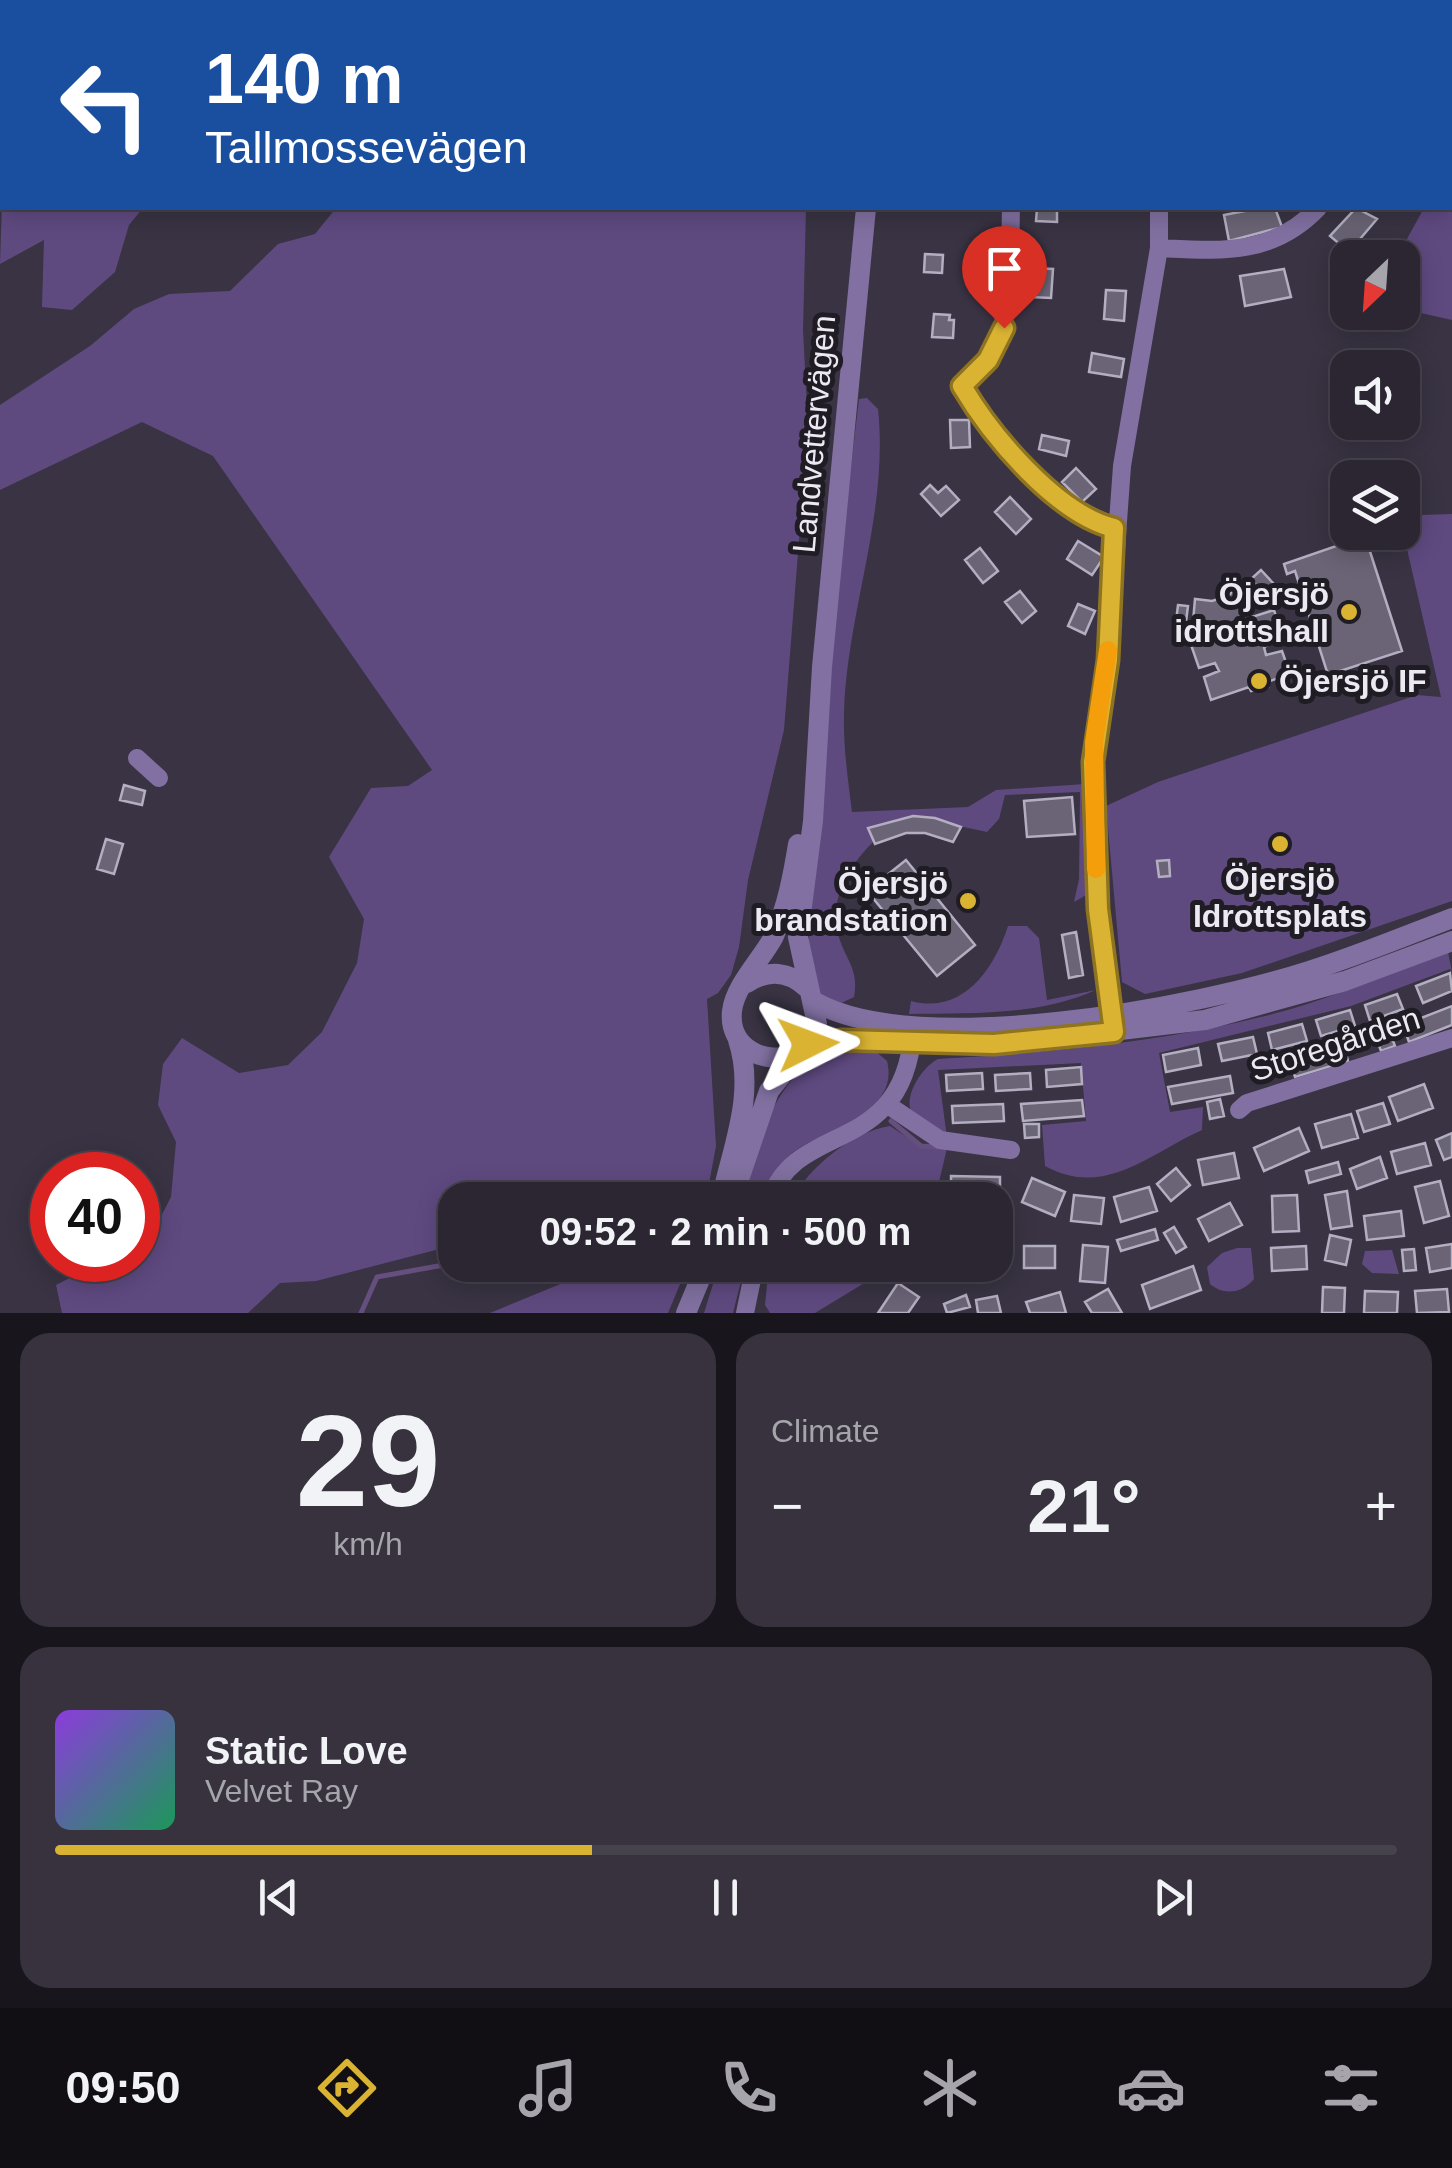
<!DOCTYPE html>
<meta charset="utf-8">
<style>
:root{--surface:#2b2632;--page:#37323e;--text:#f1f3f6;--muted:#a6a5ac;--line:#47434d;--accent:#dab333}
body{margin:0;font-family:Helvetica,sans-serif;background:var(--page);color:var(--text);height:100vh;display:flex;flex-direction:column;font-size:38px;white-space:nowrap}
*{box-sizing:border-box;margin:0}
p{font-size:32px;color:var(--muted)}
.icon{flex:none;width:55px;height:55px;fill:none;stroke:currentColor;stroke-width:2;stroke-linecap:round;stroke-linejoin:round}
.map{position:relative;height:1313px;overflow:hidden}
.details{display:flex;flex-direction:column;gap:20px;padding:20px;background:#18151c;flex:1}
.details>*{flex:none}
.hud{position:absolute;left:0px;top:0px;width:1452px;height:210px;box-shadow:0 5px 25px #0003,0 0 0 2px var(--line);background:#1a4fa0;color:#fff;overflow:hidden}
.needle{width:65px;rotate:205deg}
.tools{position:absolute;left:1330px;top:240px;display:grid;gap:20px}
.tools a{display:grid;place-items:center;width:90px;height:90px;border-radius:20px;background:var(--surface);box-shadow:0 5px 25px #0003,0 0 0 2px var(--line);font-size:50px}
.speed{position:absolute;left:30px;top:1152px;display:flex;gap:20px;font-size:50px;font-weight:700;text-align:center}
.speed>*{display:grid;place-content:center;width:130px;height:130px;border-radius:50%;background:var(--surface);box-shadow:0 5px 25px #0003,0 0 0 2px var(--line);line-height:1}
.speed .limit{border:15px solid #d22;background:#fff;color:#111}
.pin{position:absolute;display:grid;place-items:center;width:85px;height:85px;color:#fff;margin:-102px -42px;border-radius:50% 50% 50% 0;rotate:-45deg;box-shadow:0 0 10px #0007}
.pin .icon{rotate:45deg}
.me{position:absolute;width:110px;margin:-55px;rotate:87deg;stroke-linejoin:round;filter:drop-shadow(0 0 8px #0008)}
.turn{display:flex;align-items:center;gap:35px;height:210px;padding:0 40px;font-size:45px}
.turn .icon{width:130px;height:130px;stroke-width:2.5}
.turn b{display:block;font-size:70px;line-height:85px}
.big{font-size:75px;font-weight:800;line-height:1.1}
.details .tile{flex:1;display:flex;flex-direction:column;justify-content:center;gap:15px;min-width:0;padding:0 35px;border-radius:30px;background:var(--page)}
.details .dial{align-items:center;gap:0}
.dial b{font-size:130px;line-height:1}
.song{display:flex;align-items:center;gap:30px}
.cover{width:120px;height:120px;border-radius:15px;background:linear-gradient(135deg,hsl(270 70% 55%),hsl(150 70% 35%))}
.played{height:10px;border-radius:5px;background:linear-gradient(90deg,var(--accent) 40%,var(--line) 40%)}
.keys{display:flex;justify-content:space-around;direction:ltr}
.heat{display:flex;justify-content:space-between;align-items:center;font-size:55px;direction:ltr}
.details .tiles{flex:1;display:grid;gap:20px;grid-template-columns:1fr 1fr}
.tile:last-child{grid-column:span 2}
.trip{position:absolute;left:438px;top:1182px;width:575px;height:100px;border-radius:30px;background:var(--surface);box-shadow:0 5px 25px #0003,0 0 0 2px var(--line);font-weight:800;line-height:100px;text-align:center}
.dock{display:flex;height:160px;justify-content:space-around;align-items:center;background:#110f14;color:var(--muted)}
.dock .icon{width:70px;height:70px}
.dock .active{color:var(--accent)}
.dock b{font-size:45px;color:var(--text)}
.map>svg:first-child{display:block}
.green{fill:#5f4a80}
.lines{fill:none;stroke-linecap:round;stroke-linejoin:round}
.stream{stroke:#654f7e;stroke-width:5}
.building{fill:#6a6476;stroke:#b4aec2;stroke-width:2.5}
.minor{stroke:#8170a1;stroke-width:18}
.tertiary{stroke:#8170a1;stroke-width:20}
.route-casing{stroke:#8e7421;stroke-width:25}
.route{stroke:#dab333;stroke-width:18}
.slow{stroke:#f59e0b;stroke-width:18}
.poi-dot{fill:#dab333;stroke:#1f1c24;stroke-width:4}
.labels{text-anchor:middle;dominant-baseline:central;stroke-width:10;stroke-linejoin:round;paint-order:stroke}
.street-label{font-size:32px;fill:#ece9f3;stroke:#1f1c24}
.poi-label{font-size:32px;font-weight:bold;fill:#ece9f3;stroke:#1f1c24;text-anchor:end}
</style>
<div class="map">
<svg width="1452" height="1313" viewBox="0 0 1452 1313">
<rect width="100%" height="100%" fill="#393343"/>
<path class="green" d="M 0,0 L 827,0 L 2,2 L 0,126 Z
M 1452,96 L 1452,320 L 1403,309 L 1402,258 L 1397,257 L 1424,208 L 1450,208 Z
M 2,202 L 2,208 L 143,208 L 129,225 L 115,272 L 72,310 L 42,307 L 44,240 L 0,264 Z
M 336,208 L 806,208 L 803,330 L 808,427 L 784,730 L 748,880 L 739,947 L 731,975 L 718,993 L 707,999 L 716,1146 L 706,1200 L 455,1200 L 455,1245 L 316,1281 L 280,1283 L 248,1313 L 62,1313 L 56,1285 L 104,1260 L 138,1260 L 138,1248 L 146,1245 L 171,1197 L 176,1142 L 158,1105 L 163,1064 L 182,1038 L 239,1073 L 288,1065 L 322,1032 L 357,963 L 364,919 L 329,857 L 371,788 L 408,786 L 432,770 L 213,456 L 142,422 L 0,490 L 0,405 L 90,346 L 134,309 L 169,294 L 230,291 L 278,244 L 315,234 Z
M 867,398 L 878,409 C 889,513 847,611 844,713 C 843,745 848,780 852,812 L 968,807 L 996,790 L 1085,784 L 1088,894 L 1074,902 L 1079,879 L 1080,792 L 1005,795 L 999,819 L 987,832 L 913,816 L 869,828 L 874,841 C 846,869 825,905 842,946 C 851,966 858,974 854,997 L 837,1005 L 821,997 L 807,962 L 837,584 L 859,399 Z
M 1452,514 L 1452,901 L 1242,973 L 1145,994 L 1122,982 L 1106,806 L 1158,782 L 1417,695 L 1441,697 L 1407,549 L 1420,515 Z
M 1008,926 L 1027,926 L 1039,938 L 1047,1000 L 1096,990 C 1038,1016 971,1013 909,1014 L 911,1001 C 962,1015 994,970 1008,926 Z
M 1448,952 L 1452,972 L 1450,969 L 1351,1006 L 1159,1053 L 1170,1112 L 1203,1107 L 1202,1130 C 1150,1153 1105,1199 1045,1166 L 1042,1125 L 1086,1121 L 1081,1063 L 938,1070 L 947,1138 C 938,1132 919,1124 913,1115 C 901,1098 923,1066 938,1059 C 1055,1052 1170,1042 1284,1011 C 1341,996 1392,968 1448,952 Z
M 848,1047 L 874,1050 L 887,1061 C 901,1115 820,1130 791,1154 C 777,1166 768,1183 760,1200 L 740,1200 C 761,1139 776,1060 848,1047 Z
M 890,1126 L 920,1146 L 947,1148 L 939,1182 L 921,1186 L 907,1200 L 791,1200 C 810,1167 851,1132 890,1126 Z
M 1237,1248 L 1251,1248 L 1254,1279 C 1243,1293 1224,1296 1210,1284 L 1207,1267 L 1222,1253 Z
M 1392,1250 L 1399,1274 L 1372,1273 L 1362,1264 L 1365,1251 Z
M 571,1265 L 688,1265 L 668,1313 L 490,1313 L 570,1280 Z
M 719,1265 L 745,1265 L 733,1313 L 704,1313 Z
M 769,1265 L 875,1265 L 871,1279 L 815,1313 L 770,1313 L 765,1305 Z"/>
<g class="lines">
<path class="stream" d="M 87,0 L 89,2
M 211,2 L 215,0
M 891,1121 L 921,1146 L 937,1147
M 553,1265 L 653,1279
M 361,1313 L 377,1277 L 455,1263"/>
</g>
<path class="building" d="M 1037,208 L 1057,208 L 1057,222 L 1036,221 Z
M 1260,208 L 1275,208 L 1282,227 L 1229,241 L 1224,215 Z
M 1356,208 L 1377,219 L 1349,252 L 1330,236 Z
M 925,254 L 943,255 L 942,273 L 924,272 Z
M 1033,268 L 1053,269 L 1051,298 L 1031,297 Z
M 1284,269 L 1291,297 L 1245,306 L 1240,276 Z
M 1106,290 L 1126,291 L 1124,321 L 1104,319 Z
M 934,314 L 950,315 L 949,320 L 954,320 L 953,338 L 932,337 Z
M 1092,353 L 1124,359 L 1121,377 L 1089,372 Z
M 950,420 L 969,420 L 970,447 L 951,448 Z
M 1042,435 L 1069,441 L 1066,456 L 1039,449 Z
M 1076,468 L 1096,489 L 1082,502 L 1062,482 Z
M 930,485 L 938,493 L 946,486 L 959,500 L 941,516 L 921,494 Z
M 1010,497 L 1031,519 L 1016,534 L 995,512 Z
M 1365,536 L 1402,651 L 1328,675 L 1295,571 L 1287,574 L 1284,564 Z
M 1078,541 L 1104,557 L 1092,575 L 1067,559 Z
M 980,548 L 998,571 L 983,583 L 965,560 Z
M 1261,570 L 1273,583 L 1262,592 L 1251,579 Z
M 1242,583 L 1259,600 L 1247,611 L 1249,618 L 1274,610 L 1283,639 L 1264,647 L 1266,655 L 1282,651 L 1290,674 L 1267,682 L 1268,687 L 1251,691 L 1249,687 L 1211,700 L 1204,677 L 1219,671 L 1215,663 L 1199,668 L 1189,639 L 1210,631 L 1209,624 L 1193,622 L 1195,599 L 1212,601 L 1228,596 Z
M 1020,591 L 1036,611 L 1022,623 L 1005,602 Z
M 1078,604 L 1095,611 L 1085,634 L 1068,626 Z
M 1178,605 L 1188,606 L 1186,622 L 1176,621 Z
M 124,785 L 145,791 L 142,805 L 120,800 Z
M 1072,797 L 1075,834 L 1027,837 L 1024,801 Z
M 913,816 L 935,818 L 961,827 L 953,842 L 925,833 L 906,833 L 875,844 L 868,828 Z
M 106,839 L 123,844 L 114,874 L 97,869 Z
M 906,860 L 975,945 L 937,976 L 867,891 Z
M 1169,860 L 1170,876 L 1159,877 L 1157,861 Z
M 1076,932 L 1083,975 L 1069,978 L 1062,935 Z
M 1450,973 L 1452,991 L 1423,1003 L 1416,986 Z
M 1397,994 L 1403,1009 L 1370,1021 L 1365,1005 Z
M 1452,1006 L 1452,1025 L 1409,1042 L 1403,1025 Z
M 1350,1010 L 1355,1026 L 1321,1036 L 1316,1020 Z
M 1302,1024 L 1307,1041 L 1272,1050 L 1268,1033 Z
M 1389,1030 L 1395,1046 L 1381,1051 L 1375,1035 Z
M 1253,1037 L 1257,1054 L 1222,1061 L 1218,1044 Z
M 1344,1045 L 1348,1061 L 1295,1077 L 1290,1061 Z
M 1198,1048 L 1201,1065 L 1166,1072 L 1163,1055 Z
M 1081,1067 L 1082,1084 L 1047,1087 L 1046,1070 Z
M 982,1073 L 983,1089 L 947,1091 L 946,1075 Z
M 1030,1073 L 1031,1089 L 996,1091 L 995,1075 Z
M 1230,1076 L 1233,1093 L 1172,1104 L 1168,1087 Z
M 1424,1084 L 1433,1108 L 1398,1121 L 1389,1097 Z
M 1220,1099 L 1224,1116 L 1210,1119 L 1207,1102 Z
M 1082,1100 L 1084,1116 L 1023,1121 L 1021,1104 Z
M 1383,1103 L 1390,1124 L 1364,1132 L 1357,1111 Z
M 1003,1104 L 1004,1121 L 953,1123 L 952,1106 Z
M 1351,1114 L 1358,1138 L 1322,1148 L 1315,1124 Z
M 1024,1124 L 1039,1124 L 1039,1137 L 1025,1138 Z
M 1299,1128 L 1309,1151 L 1264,1171 L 1254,1148 Z
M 1452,1133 L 1452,1157 L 1444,1160 L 1436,1140 Z
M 1425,1143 L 1431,1165 L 1397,1174 L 1391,1152 Z
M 1234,1153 L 1239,1178 L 1203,1185 L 1198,1160 Z
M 1380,1157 L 1387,1178 L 1357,1189 L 1350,1169 Z
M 1338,1162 L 1341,1174 L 1309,1183 L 1306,1171 Z
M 1176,1168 L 1190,1185 L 1171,1201 L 1157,1184 Z
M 951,1176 L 1000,1177 L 1000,1203 L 951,1200 Z
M 1032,1178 L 1065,1192 L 1055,1216 L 1022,1202 Z
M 1440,1181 L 1449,1216 L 1424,1223 L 1415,1187 Z
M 1149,1187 L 1157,1211 L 1121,1222 L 1114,1197 Z
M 1347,1191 L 1352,1226 L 1331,1229 L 1325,1195 Z
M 1074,1195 L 1104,1198 L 1101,1224 L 1071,1221 Z
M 1297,1195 L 1299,1231 L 1273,1232 L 1272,1196 Z
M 1230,1203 L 1242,1225 L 1209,1241 L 1198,1219 Z
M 1401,1211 L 1404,1236 L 1367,1240 L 1364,1216 Z
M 1174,1227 L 1186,1247 L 1176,1253 L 1164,1233 Z
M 1155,1229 L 1158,1240 L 1121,1251 L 1117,1240 Z
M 1330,1235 L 1351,1240 L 1346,1265 L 1325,1260 Z
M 1452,1244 L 1452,1268 L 1430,1272 L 1426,1248 Z
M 1083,1245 L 1108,1247 L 1105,1283 L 1080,1281 Z
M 1024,1246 L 1055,1246 L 1055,1268 L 1024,1268 Z
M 1306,1246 L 1307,1269 L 1272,1271 L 1271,1248 Z
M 1414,1249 L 1416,1270 L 1404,1271 L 1402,1250 Z
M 960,1265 L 992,1265 L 982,1280 Z
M 1193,1266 L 1201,1290 L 1150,1309 L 1142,1285 Z
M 898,1283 L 919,1297 L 908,1313 L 878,1313 Z
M 1323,1287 L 1345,1288 L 1344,1313 L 1322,1313 Z
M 1108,1289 L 1122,1313 L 1092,1313 L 1085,1302 Z
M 1447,1289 L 1449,1312 L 1417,1313 L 1415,1291 Z
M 1365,1291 L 1398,1292 L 1397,1313 L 1364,1313 Z
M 1060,1292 L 1066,1313 L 1030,1313 L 1026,1302 Z
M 966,1295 L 970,1307 L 947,1313 L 944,1304 Z
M 997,1296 L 1001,1313 L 978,1313 L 976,1300 Z"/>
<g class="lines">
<path class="minor" d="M 1022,2 L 1023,0
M 1156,2 L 1157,0
M 1435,2 L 1436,0
M 1011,208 C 1009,271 1018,343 962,386 C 993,437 1056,514 1115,528
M 1159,248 C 1221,251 1272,256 1318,208
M 137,758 L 159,778
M 1113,1027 L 1098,901 L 1094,742 L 1108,660 L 1122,466 L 1159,248 L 1159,208
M 888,1105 L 940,1140 L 1011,1150
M 1239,1110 L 1247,1103 L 1452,1038
M 770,1200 C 796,1119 903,1159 913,1031
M 745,1313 L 755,1265"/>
<path class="tertiary" d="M 886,2 L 886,0
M 747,983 C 768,969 789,971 807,988
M 815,1002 C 919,1060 1197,1007 1309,971 C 1357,956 1405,936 1452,918
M 808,1044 L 842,1040 L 994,1045 L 1205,1020 L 1345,981 L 1452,941
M 796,1053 C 766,1067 728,1048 732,1011 C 735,985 762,959 774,936 C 787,907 793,875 798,844
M 725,1183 C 737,1135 754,1088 738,1040
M 732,1200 L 769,1091 L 811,1039 L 817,1024 L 798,937 L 813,821 L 822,667 L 866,208
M 686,1313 L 706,1265"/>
</g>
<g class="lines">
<defs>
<path id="route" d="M 808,1044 L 842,1040 L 994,1044 L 1114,1032 L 1098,909 L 1093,762 L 1108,660 L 1114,528 C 1057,514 992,437 962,386 L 988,360 L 1004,328"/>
</defs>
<use href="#route" class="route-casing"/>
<use href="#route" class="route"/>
<path class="slow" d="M 1096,869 L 1094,742 L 1108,650"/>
</g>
<g class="poi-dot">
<circle cx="1349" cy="612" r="10"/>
<circle cx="1259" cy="681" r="10"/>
<circle cx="1280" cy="844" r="10"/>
<circle cx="968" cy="901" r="10"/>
</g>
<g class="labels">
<g class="street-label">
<text transform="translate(814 434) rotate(-85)">Landvettervägen</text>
<text transform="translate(1335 1044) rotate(-18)">Storegården</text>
</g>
<g class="poi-label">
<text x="1329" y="594">Öjersjö<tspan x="1329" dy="37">idrottshall</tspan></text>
<text x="1279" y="681" text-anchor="start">Öjersjö IF</text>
<text x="1280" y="879" text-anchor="middle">Öjersjö<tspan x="1280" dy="37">Idrottsplats</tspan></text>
<text x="948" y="883">Öjersjö<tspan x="948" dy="37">brandstation</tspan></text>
</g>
</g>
</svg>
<div class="tools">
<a><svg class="needle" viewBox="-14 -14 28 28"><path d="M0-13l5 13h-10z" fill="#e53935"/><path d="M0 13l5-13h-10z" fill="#a6a5ac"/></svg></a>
<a><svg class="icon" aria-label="sound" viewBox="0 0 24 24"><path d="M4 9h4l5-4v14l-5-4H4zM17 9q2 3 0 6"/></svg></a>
<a><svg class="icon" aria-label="layers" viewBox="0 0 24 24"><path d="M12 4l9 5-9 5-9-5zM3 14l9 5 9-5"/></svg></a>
</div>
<div class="speed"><div class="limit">40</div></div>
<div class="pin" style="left:1004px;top:328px;background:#d93025"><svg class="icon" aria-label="arrive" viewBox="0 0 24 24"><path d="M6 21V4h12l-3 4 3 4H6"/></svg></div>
<svg class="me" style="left:808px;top:1044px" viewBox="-20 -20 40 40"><path d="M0-17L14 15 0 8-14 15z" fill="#dab333" stroke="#fff" stroke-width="4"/></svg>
<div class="trip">09:52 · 2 min · 500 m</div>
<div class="hud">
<div class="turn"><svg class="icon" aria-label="left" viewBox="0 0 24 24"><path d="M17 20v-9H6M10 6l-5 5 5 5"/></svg><div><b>140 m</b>Tallmossevägen</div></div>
</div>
</div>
<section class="details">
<div class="tiles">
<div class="tile dial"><b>29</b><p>km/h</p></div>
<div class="tile"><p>Climate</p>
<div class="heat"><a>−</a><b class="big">21°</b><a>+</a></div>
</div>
<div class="tile">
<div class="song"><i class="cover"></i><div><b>Static Love</b><p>Velvet Ray</p></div></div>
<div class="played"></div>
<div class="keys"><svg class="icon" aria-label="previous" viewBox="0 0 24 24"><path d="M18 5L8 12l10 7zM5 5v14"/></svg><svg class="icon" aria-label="pause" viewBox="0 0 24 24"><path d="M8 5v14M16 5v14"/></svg><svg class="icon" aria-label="next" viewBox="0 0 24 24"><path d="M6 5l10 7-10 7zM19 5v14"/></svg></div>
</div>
</div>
</section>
<nav class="dock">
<b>09:50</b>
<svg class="icon active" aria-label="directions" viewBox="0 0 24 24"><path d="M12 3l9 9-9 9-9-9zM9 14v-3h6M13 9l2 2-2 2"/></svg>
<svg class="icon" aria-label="music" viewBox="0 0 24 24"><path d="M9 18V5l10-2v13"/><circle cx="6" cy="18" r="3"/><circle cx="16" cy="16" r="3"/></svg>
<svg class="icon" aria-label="phone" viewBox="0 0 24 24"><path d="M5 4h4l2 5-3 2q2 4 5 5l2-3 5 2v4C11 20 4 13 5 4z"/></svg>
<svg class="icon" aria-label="climate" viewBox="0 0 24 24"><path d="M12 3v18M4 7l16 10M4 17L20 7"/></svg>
<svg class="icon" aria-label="car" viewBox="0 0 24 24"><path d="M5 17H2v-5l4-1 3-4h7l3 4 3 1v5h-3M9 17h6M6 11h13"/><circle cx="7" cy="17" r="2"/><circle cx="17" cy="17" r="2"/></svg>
<svg class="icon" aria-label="filters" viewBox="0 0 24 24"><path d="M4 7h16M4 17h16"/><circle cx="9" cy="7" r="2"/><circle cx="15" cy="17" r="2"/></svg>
</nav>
